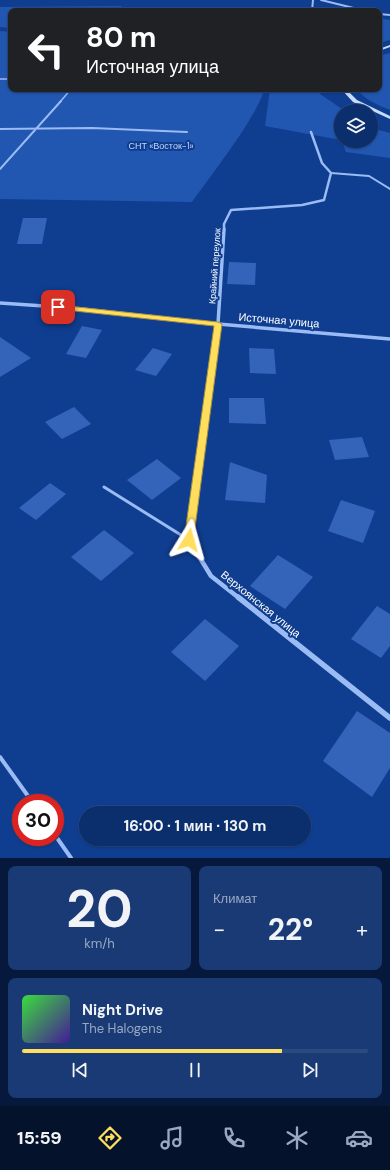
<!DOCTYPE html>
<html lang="ru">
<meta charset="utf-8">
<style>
:root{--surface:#0b2e6d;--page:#193a75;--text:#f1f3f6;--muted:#9aa8c2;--line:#2b4a80;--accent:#ffdd5d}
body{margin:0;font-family:"DM Sans",sans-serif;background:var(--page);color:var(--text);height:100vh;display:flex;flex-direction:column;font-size:15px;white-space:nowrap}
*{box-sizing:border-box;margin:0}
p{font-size:13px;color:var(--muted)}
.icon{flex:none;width:22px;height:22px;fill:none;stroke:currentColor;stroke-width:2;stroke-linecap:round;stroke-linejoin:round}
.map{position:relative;height:858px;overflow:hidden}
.sheet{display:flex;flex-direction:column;gap:8px;padding:8px;background:#06193c;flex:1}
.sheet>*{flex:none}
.guide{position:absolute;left:8px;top:8px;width:374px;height:84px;border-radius:8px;box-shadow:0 1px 3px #0004,0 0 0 1px var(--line);background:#202124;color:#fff;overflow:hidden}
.fabs{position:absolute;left:334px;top:104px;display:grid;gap:8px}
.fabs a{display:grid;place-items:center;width:44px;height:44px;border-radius:50%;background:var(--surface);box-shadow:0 1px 3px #0004,0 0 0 1px var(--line);font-size:20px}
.speed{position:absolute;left:12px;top:794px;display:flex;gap:8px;font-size:20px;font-weight:700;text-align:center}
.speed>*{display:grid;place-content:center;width:52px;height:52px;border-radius:50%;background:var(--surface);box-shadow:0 1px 3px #0004,0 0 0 1px var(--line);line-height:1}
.speed .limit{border:6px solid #d22;background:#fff;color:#111}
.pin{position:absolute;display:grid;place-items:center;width:34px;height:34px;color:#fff;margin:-17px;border-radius:8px;box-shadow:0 2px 6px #0006}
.me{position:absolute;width:44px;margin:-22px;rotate:8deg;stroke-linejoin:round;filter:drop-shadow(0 0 3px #0008)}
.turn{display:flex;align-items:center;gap:14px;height:84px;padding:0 12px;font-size:18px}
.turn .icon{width:52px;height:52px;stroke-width:2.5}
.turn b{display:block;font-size:28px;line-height:34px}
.big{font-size:30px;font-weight:700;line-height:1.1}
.sheet .tile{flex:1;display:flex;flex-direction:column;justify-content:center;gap:6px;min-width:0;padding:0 14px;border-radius:8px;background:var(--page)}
.sheet .dial{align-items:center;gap:0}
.dial b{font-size:52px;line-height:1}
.song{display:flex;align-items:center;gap:12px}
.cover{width:48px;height:48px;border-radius:6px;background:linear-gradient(135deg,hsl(120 70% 55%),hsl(260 70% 35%))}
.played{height:4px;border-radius:2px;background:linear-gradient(90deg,var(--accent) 75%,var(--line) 75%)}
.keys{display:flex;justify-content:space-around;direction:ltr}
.heat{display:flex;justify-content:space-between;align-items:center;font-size:22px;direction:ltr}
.sheet .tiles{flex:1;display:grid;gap:8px;grid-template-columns:1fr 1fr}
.tile:last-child{grid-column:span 2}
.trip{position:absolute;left:79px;top:806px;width:232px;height:40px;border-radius:20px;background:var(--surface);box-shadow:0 1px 3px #0004,0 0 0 1px var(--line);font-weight:700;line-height:40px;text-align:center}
.tab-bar{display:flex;height:64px;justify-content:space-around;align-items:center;background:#04122c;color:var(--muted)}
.tab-bar .icon{width:28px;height:28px}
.tab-bar .active{color:var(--accent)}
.tab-bar b{font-size:18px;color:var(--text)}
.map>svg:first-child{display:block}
.green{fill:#2156b1}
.building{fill:#3364b9}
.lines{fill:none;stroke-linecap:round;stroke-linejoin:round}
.lane-far3{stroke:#9abbf4;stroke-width:1.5}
.lane-far2{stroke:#9abbf4;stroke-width:2}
.lane-far1{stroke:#9abbf4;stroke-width:3}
.lane{stroke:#9abbf4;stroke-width:4}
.street-far4{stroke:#9abbf4;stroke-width:2}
.street-far3{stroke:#9abbf4;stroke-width:2.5}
.street-far2{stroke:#9abbf4;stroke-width:3.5}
.street-far1{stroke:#9abbf4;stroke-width:4.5}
.street{stroke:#9abbf4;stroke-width:5.5}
.secondary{fill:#cadcfd;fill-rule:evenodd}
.route{fill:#ffdd5d;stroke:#a6903c}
.labels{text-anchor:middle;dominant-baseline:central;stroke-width:4;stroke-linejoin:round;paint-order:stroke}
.far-park-label{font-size:9px;fill:#c2d8fe;stroke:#0f3e91}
.far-street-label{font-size:9px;fill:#fff;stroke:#0f3e91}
.street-label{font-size:11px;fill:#fff;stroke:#0f3e91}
</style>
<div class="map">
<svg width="390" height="858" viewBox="0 0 390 858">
<rect width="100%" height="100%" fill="#0f3e91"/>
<path class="green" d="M 122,6 L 116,11 L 11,11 L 11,28 L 0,27 L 0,7 Z
M 379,18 L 390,20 L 390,40 L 379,43 Z
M 0,31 L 11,32 L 11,89 L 264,89 C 260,113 208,179 192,202 L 0,199 Z
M 390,53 L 390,110 C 377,105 366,100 356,89 L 379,89 L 379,56 Z
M 270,89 L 319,89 L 320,94 L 345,111 L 341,111 L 341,140 L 265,126 Z
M 371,128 L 390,133 L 390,158 L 346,152 L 342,141 L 371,141 Z"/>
<path class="building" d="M 23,218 L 47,218 L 42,244 L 17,244 Z
M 229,262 L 256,263 L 255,285 L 227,284 Z
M 82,326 L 102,330 L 86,358 L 66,354 Z
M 0,337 L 31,358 L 0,377 Z
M 153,348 L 172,354 L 156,376 L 135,370 Z
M 249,348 L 274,349 L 276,374 L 250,373 Z
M 229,398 L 264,398 L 266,424 L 229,423 Z
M 74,407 L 91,424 L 62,439 L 45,422 Z
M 362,437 L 369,457 L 335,460 L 329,440 Z
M 157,459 L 181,478 L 152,500 L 127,480 Z
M 230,462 L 267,475 L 265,503 L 225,500 Z
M 50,483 L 66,494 L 36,520 L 19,508 Z
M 341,500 L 375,511 L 363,543 L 328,531 Z
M 104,530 L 134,553 L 101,581 L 71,557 Z
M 278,555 L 313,577 L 285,609 L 250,586 Z
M 377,606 L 390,614 L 390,646 L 381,658 L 351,639 Z
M 205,619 L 239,646 L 205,681 L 171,652 Z
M 357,711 L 390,733 L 390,768 L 372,797 L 323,761 Z"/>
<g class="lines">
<path class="lane-far3" d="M 0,79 L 11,79
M 60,102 L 71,89"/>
<path class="lane-far2" d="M 0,129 L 92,128 L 187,132
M 0,169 L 61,101
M 331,173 L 369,176 L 390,189"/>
<path class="lane-far1" d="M 104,487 L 189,540"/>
<path class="lane" d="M 0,757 L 33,803
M 55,835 L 71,858"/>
<path class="street-far4" d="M 321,0 L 366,11
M 312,11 L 313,0
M 379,14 L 390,15"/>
<path class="street-far3" d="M 224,230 L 224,224 L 231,210 L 302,205 L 324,200 L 331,173 L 322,163 L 311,132"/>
<path class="street-far2" d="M 0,303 L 73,308 L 218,324 L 390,339
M 209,393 L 218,324 L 224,229"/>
<path class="street-far1" d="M 209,392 L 189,540 L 211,576 L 239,598"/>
<path class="street" d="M 238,597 L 390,718"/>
<path class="secondary" d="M 390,45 L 390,47 L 379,51 L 379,49 Z
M 341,89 L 346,89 L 357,100 L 390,116 L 390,119 L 353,102 Z"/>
</g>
<path class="route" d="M 58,305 L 218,322 L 222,324 L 193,543 L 186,543 L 184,540 L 214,326 L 56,309 L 56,306 Z"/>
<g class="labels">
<g class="far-park-label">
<text x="161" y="146">СНТ «Восток-1»</text>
</g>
<g class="far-street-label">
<text transform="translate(215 266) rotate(-86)">Крайний переулок</text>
</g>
<g class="street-label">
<text transform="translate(279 320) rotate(5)">Источная улица</text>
<text transform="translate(261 604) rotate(39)">Верхоянская улица</text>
</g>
</g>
</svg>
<div class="fabs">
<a><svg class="icon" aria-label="layers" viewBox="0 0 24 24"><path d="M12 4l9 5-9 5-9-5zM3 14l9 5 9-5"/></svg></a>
</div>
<div class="speed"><div class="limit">30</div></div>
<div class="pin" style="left:58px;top:307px;background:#d93025"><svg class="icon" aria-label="arrive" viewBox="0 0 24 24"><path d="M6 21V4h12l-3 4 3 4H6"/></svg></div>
<svg class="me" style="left:189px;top:540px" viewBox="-20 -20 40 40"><path d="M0-17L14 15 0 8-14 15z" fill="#ffdd5d" stroke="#fff" stroke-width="4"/></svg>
<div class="trip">16:00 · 1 мин · 130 m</div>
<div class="guide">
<div class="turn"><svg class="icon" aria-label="left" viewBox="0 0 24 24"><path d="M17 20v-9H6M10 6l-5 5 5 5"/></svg><div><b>80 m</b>Источная улица</div></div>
</div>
</div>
<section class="sheet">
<div class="tiles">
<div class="tile dial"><b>20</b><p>km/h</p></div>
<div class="tile"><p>Климат</p>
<div class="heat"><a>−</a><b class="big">22°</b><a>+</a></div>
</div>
<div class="tile">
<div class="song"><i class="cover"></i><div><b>Night Drive</b><p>The Halogens</p></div></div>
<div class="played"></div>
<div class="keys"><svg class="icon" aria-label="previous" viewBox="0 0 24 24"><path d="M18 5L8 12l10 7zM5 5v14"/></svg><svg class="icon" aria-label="pause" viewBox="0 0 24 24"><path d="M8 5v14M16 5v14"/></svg><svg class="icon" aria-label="next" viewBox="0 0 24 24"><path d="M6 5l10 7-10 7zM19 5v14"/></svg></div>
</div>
</div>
</section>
<nav class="tab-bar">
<b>15:59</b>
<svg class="icon active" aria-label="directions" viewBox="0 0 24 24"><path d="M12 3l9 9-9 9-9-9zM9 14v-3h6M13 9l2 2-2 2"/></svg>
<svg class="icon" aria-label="music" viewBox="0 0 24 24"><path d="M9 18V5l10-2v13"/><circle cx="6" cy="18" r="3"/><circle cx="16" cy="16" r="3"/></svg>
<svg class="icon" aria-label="phone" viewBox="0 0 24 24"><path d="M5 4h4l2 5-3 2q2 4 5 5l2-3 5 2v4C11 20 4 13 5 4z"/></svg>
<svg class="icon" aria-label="climate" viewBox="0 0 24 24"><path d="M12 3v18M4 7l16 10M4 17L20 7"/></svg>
<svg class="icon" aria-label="car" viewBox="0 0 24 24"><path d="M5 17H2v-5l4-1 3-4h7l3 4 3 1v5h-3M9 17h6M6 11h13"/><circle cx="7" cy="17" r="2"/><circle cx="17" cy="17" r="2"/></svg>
</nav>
